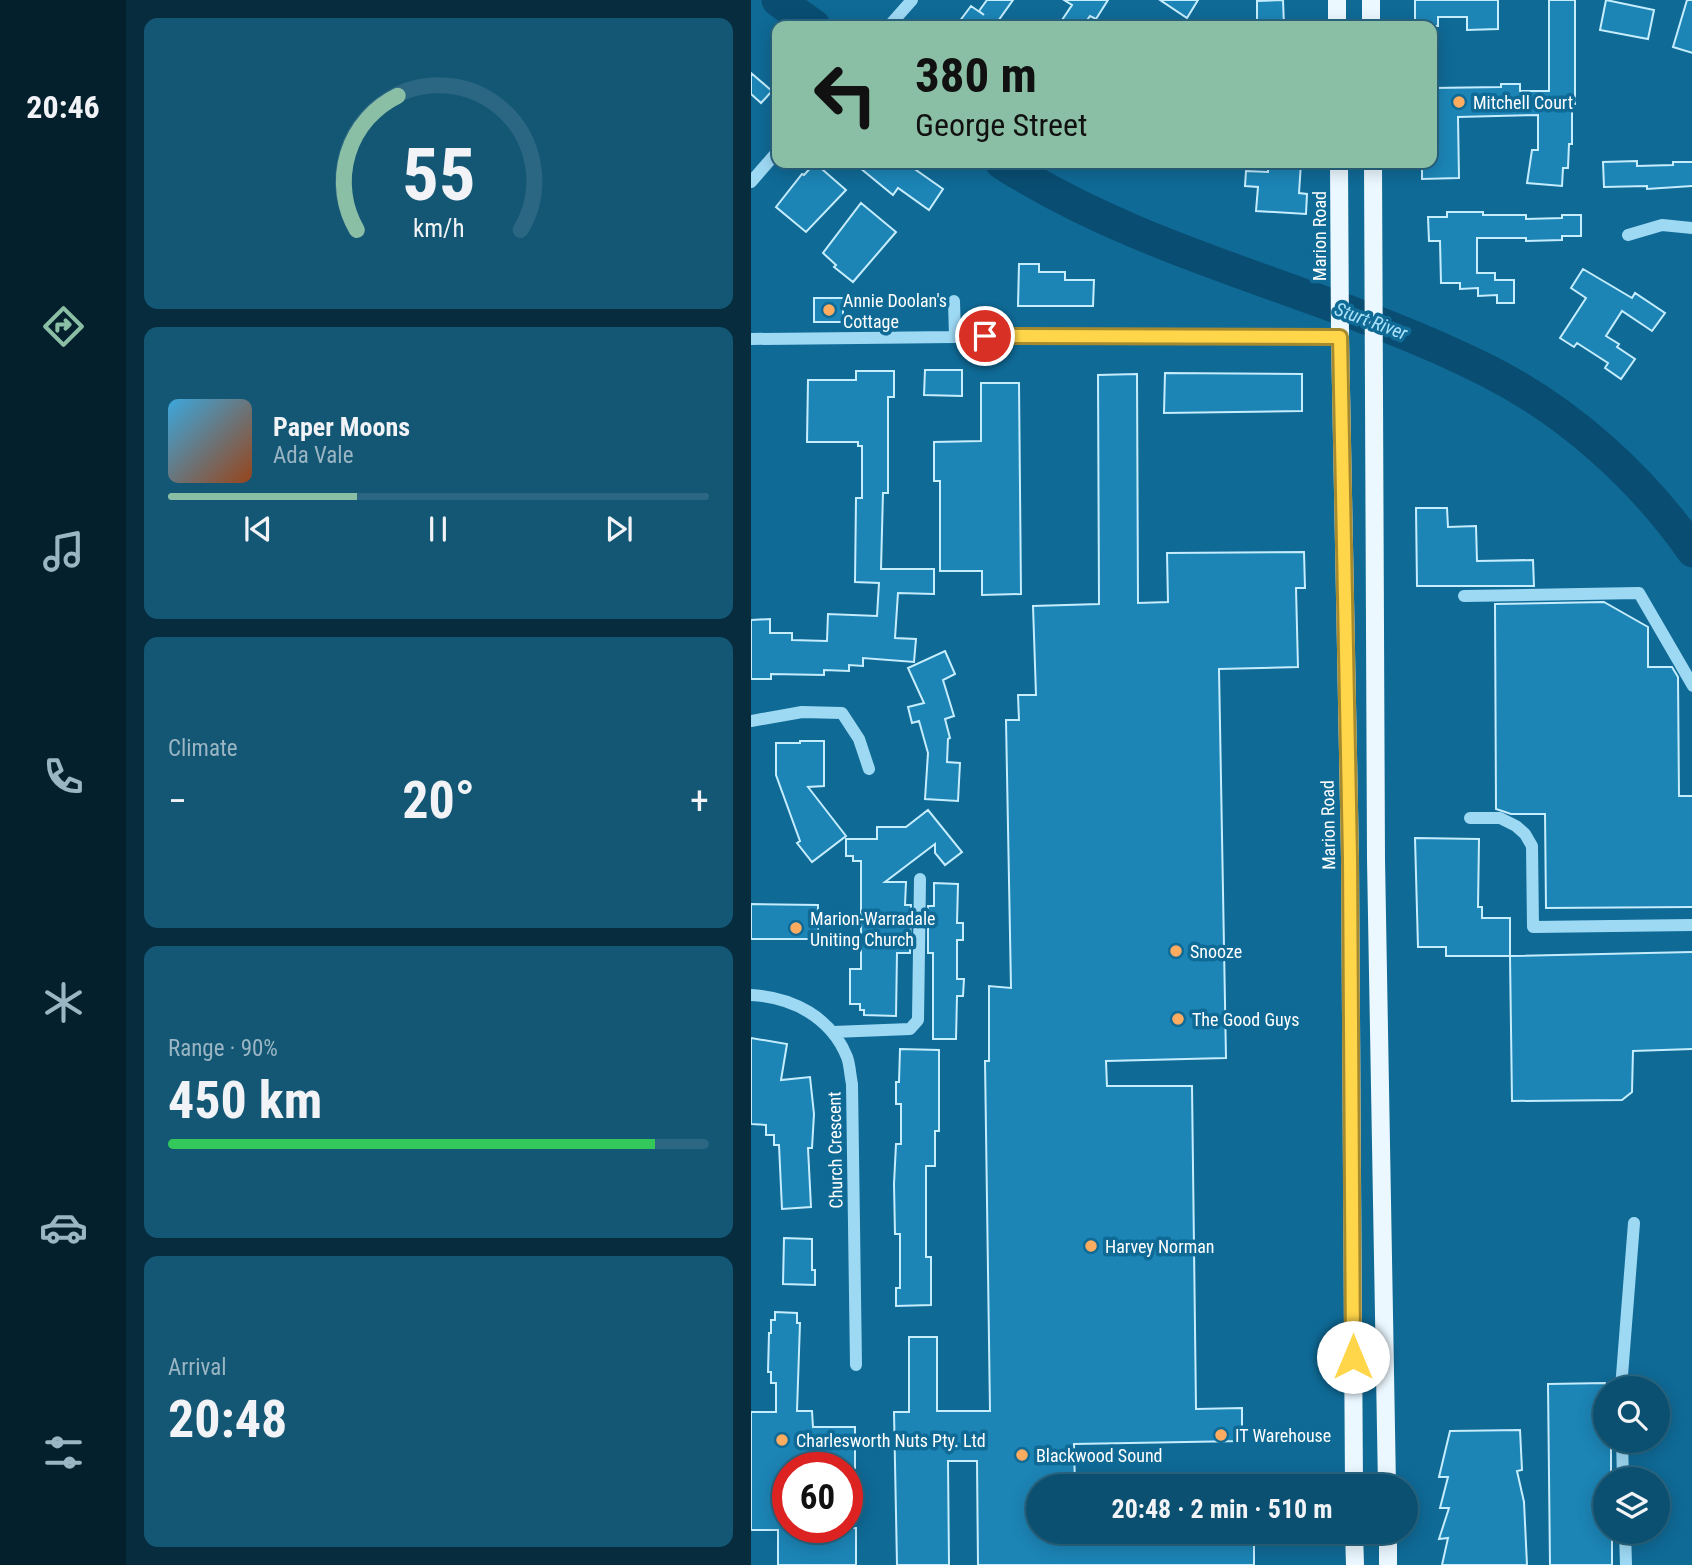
<!DOCTYPE html>
<meta charset="utf-8">
<style>
:root{--surface:#0b5070;--page:#145775;--text:#f1f3f6;--muted:#9ab5c3;--line:#2b6783;--accent:#8abfa5}
body{margin:0;font-family:"Roboto Condensed",sans-serif;background:var(--page);color:var(--text);height:100vh;display:flex;flex-direction:column;font-size:26px;white-space:nowrap}
*{box-sizing:border-box;margin:0}
p{font-size:23px;color:var(--muted)}
.icon{flex:none;width:38px;height:38px;fill:none;stroke:currentColor;stroke-width:2;stroke-linecap:round;stroke-linejoin:round}
.map{position:relative;flex:1;overflow:hidden}
.panel{display:flex;flex-direction:column;gap:18px;padding:18px;background:#062c3e;width:625px}
.panel>*{flex:none}
.top-card{position:absolute;left:21px;top:21px;width:665px;height:147px;border-radius:14px;box-shadow:0 4px 18px #0003,0 0 0 2px var(--line);background:#8abfa5;color:#111;overflow:hidden}
.fabs{position:absolute;left:842px;top:1376px;display:grid;gap:14px}
.fabs a{display:grid;place-items:center;width:77px;height:77px;border-radius:50%;background:var(--surface);box-shadow:0 4px 18px #0003,0 0 0 2px var(--line);font-size:35px}
.speed{position:absolute;left:21px;top:1452px;display:flex;gap:14px;font-size:35px;font-weight:700;text-align:center}
.speed>*{display:grid;place-content:center;width:91px;height:91px;border-radius:50%;background:var(--surface);box-shadow:0 4px 18px #0003,0 0 0 2px var(--line);line-height:1}
.speed .limit{border:10px solid #d22;background:#fff;color:#111}
.pin{position:absolute;display:grid;place-items:center;width:60px;height:60px;color:#fff;margin:-30px;border:4px solid #fff;border-radius:50%;box-shadow:0 2px 7px #0007}
.me{position:absolute;width:77px;margin:-38px;rotate:0deg;stroke-linejoin:round;filter:drop-shadow(0 0 5px #0008)}
.turn{display:flex;align-items:center;gap:24px;height:147px;padding:0 28px;font-size:32px}
.turn .icon{width:91px;height:91px;stroke-width:2.5}
.turn b{display:block;font-size:49px;line-height:60px}
.big{font-size:52px;font-weight:700;line-height:1.1}
.panel .tile{flex:1;display:flex;flex-direction:column;justify-content:center;gap:10px;min-width:0;padding:0 24px;border-radius:14px;background:var(--page)}
.panel .dial{align-items:center;gap:0}
.dial svg{height:182px;overflow:visible;fill:none;stroke:var(--line);stroke-width:7;stroke-linecap:round;text-anchor:middle}
.dial text{fill:var(--text);stroke:none}
.song{display:flex;align-items:center;gap:21px}
.cover{width:84px;height:84px;border-radius:10px;background:linear-gradient(135deg,hsl(200 70% 55%),hsl(20 70% 35%))}
.played{height:7px;border-radius:4px;background:linear-gradient(90deg,var(--accent) 35%,var(--line) 35%)}
.keys{display:flex;justify-content:space-around;direction:ltr}
.heat{display:flex;justify-content:space-between;align-items:center;font-size:38px;direction:ltr}
.charge{height:10px;border-radius:5px;background:linear-gradient(90deg,#34c759 90%,var(--line) 0)}
.trip{position:absolute;left:275px;top:1474px;width:392px;height:70px;border-radius:35px;background:var(--surface);box-shadow:0 4px 18px #0003,0 0 0 2px var(--line);font-weight:700;line-height:70px;text-align:center}
main{display:flex;flex:1;min-height:0}
.dock{display:flex;flex-direction:column;width:126px;justify-content:space-around;align-items:center;background:#04202d;color:var(--muted)}
.dock .icon{width:49px;height:49px}
.dock .active{color:var(--accent)}
.dock b{font-size:32px;color:var(--text)}
.map>svg:first-child{display:block}
.lines{fill:none;stroke-linecap:round;stroke-linejoin:round}
.river{stroke:#094e72;stroke-width:33}
.building{fill:#1c85b6;stroke:#c6edfe;stroke-width:2}
.minor{stroke:#9ed9f4;stroke-width:12}
.major{stroke:#ebf8ff;stroke-width:18}
.route-casing{stroke:#a68a30;stroke-width:18}
.route{stroke:#ffd54a;stroke-width:12}
.poi-dot{fill:#ffac61;stroke:#0f6a96;stroke-width:2.5}
.labels{text-anchor:middle;dominant-baseline:central;stroke-width:7;stroke-linejoin:round;paint-order:stroke}
.poi-label{font-size:18px;fill:#fff;stroke:#0f6a96;text-anchor:start}
.street-label{font-size:18px;fill:#fff;stroke:#0f6a96}
.water-label{font-size:19px;font-style:italic;fill:#aae2fb;stroke:#0f6a96}
</style>
<main>
<nav class="dock">
<b>20:46</b>
<svg class="icon active" aria-label="directions" viewBox="0 0 24 24"><path d="M12 3l9 9-9 9-9-9zM9 14v-3h6M13 9l2 2-2 2"/></svg>
<svg class="icon" aria-label="music" viewBox="0 0 24 24"><path d="M9 18V5l10-2v13"/><circle cx="6" cy="18" r="3"/><circle cx="16" cy="16" r="3"/></svg>
<svg class="icon" aria-label="phone" viewBox="0 0 24 24"><path d="M5 4h4l2 5-3 2q2 4 5 5l2-3 5 2v4C11 20 4 13 5 4z"/></svg>
<svg class="icon" aria-label="climate" viewBox="0 0 24 24"><path d="M12 3v18M4 7l16 10M4 17L20 7"/></svg>
<svg class="icon" aria-label="car" viewBox="0 0 24 24"><path d="M5 17H2v-5l4-1 3-4h7l3 4 3 1v5h-3M9 17h6M6 11h13"/><circle cx="7" cy="17" r="2"/><circle cx="17" cy="17" r="2"/></svg>
<svg class="icon" aria-label="filters" viewBox="0 0 24 24"><path d="M4 7h16M4 17h16"/><circle cx="9" cy="7" r="2"/><circle cx="15" cy="17" r="2"/></svg>
</nav>
<section class="panel">
<div class="tile dial"><svg viewBox="0 0 100 80">
<path d="M14 69A42 42 0 1 1 86 69"/>
<path d="M14 69A42 42 0 0 1 32 10" stroke="#8abfa5"/>
<text x="50" y="56" font-size="32" font-weight="700">55</text>
<text x="50" y="72" font-size="11">km/h</text>
</svg></div>
<div class="tile">
<div class="song"><i class="cover"></i><div><b>Paper Moons</b><p>Ada Vale</p></div></div>
<div class="played"></div>
<div class="keys"><svg class="icon" aria-label="previous" viewBox="0 0 24 24"><path d="M18 5L8 12l10 7zM5 5v14"/></svg><svg class="icon" aria-label="pause" viewBox="0 0 24 24"><path d="M8 5v14M16 5v14"/></svg><svg class="icon" aria-label="next" viewBox="0 0 24 24"><path d="M6 5l10 7-10 7zM19 5v14"/></svg></div>
</div>
<div class="tile"><p>Climate</p>
<div class="heat"><a>−</a><b class="big">20°</b><a>+</a></div>
</div>
<div class="tile"><p>Range · 90%</p><b class="big">450 km</b><div class="charge"></div></div>
<div class="tile"><p>Arrival</p><b class="big">20:48</b></div>
</section>
<div class="map">
<svg width="942" height="1565" viewBox="0 0 942 1565">
<rect width="100%" height="100%" fill="#0f6a96"/>
<g class="lines">
<path class="river" d="M 27,0 L 63,26
M 251,163 C 401,259 579,291 737,371 C 818,412 890,477 942,551"/>
</g>
<path class="building" d="M 236,0 L 262,0 L 245,24 L 249,26 L 205,26 L 220,6 L 233,15 L 228,11 Z
M 313,0 L 357,0 L 345,19 L 339,16 L 332,26 L 307,26 L 321,5 Z
M 409,0 L 447,0 L 436,18 Z
M 532,0 L 533,26 L 506,26 L 506,1 Z
M 664,0 L 747,0 L 747,29 L 716,30 L 716,17 L 687,17 L 687,26 L 664,26 Z
M 798,0 L 824,0 L 824,104 L 821,104 L 821,144 L 818,144 L 817,168 L 812,168 L 811,186 L 776,183 L 781,150 L 787,150 L 787,115 L 707,117 L 708,178 L 671,179 L 671,163 L 681,163 L 681,88 L 750,87 L 750,84 L 769,84 L 769,91 L 798,91 Z
M 855,0 L 903,10 L 897,39 L 849,30 Z
M 936,0 L 942,0 L 942,53 L 922,47 Z
M 0,73 L 21,91 L 10,103 L 0,94 Z
M 886,161 L 886,166 L 922,165 L 922,162 L 942,162 L 942,186 L 896,189 L 896,186 L 853,187 L 852,162 Z
M 64,163 L 95,190 L 55,232 L 25,207 L 51,174 L 53,175 Z
M 103,163 L 155,163 L 192,189 L 178,210 L 147,188 L 142,195 Z
M 517,163 L 550,163 L 548,193 L 556,194 L 555,214 L 505,211 L 507,187 L 494,186 L 495,171 L 517,172 Z
M 110,203 L 145,232 L 102,282 L 83,267 L 85,265 L 72,253 Z
M 696,212 L 732,212 L 732,215 L 775,215 L 775,219 L 811,218 L 811,215 L 830,215 L 830,236 L 811,236 L 811,240 L 775,241 L 775,238 L 726,238 L 726,273 L 744,273 L 744,280 L 763,280 L 763,303 L 746,303 L 746,295 L 727,296 L 727,288 L 709,289 L 709,283 L 690,283 L 689,241 L 678,241 L 677,217 L 696,217 Z
M 268,264 L 288,264 L 288,272 L 314,272 L 314,280 L 343,280 L 342,306 L 267,306 Z
M 832,269 L 881,298 L 884,293 L 914,313 L 901,331 L 871,311 L 855,336 L 868,344 L 866,347 L 884,359 L 870,379 L 854,368 L 857,363 L 826,343 L 823,347 L 809,338 L 835,298 L 820,288 Z
M 63,298 L 92,298 L 92,322 L 63,322 Z
M 174,370 L 211,370 L 211,396 L 173,395 Z
M 105,371 L 143,371 L 143,397 L 137,397 L 137,493 L 132,493 L 130,569 L 183,569 L 183,594 L 147,593 L 144,638 L 165,639 L 163,662 L 112,658 L 112,666 L 98,665 L 98,671 L 73,670 L 73,675 L 20,674 L 20,679 L 0,679 L 0,620 L 19,619 L 19,633 L 41,633 L 41,640 L 76,641 L 77,614 L 126,616 L 128,583 L 104,582 L 105,498 L 111,498 L 111,446 L 107,446 L 107,442 L 56,442 L 57,380 L 105,380 Z
M 414,373 L 551,374 L 551,411 L 413,413 Z
M 386,374 L 387,603 L 417,602 L 416,553 L 553,552 L 554,588 L 545,588 L 547,667 L 468,669 L 475,1058 L 355,1061 L 356,1086 L 441,1086 L 445,1409 L 491,1408 L 491,1441 L 323,1444 L 324,1486 L 287,1486 L 287,1531 L 503,1531 L 503,1565 L 227,1565 L 226,1461 L 197,1461 L 198,1565 L 146,1565 L 143,1412 L 158,1412 L 158,1337 L 186,1337 L 186,1411 L 239,1411 L 234,1061 L 238,1061 L 238,986 L 260,988 L 255,720 L 268,720 L 267,695 L 285,695 L 282,606 L 348,604 L 347,375 Z
M 230,383 L 268,383 L 270,594 L 231,595 L 231,571 L 189,571 L 189,481 L 183,481 L 183,442 L 230,441 Z
M 665,508 L 696,508 L 697,527 L 725,526 L 726,561 L 782,560 L 783,586 L 666,586 Z
M 853,602 L 897,627 L 897,667 L 921,667 L 927,677 L 928,796 L 942,796 L 942,907 L 795,908 L 794,814 L 760,814 L 745,809 L 744,604 Z
M 194,651 L 204,674 L 192,680 L 203,716 L 194,719 L 199,738 L 197,739 L 196,762 L 209,763 L 207,801 L 174,799 L 177,753 L 168,721 L 161,723 L 157,707 L 173,703 L 157,668 Z
M 49,741 L 73,741 L 73,786 L 57,787 L 95,836 L 61,862 L 46,843 L 49,841 L 25,775 L 25,743 L 49,743 Z
M 177,810 L 211,852 L 194,865 L 184,853 L 184,844 L 134,882 L 155,882 L 154,905 L 160,905 L 159,953 L 146,953 L 145,1016 L 113,1015 L 113,1010 L 109,1010 L 109,1004 L 99,1004 L 99,969 L 110,969 L 110,861 L 102,861 L 102,856 L 95,856 L 95,839 L 126,839 L 126,827 L 155,827 Z
M 664,838 L 728,839 L 727,907 L 731,907 L 731,918 L 759,918 L 759,956 L 695,956 L 695,947 L 667,947 Z
M 183,883 L 207,884 L 206,923 L 212,923 L 212,940 L 206,940 L 206,979 L 213,979 L 212,996 L 206,996 L 205,1039 L 182,1039 L 182,953 L 177,953 L 177,906 L 183,906 Z
M 0,904 L 67,905 L 67,939 L 0,939 Z
M 942,952 L 942,1049 L 882,1051 L 881,1092 L 871,1100 L 761,1101 L 759,956 Z
M 0,1038 L 36,1044 L 30,1080 L 59,1077 L 63,1114 L 61,1148 L 57,1148 L 60,1207 L 31,1209 L 28,1145 L 23,1145 L 23,1135 L 15,1135 L 15,1125 L 0,1124 Z
M 149,1049 L 188,1050 L 188,1131 L 184,1131 L 184,1166 L 175,1166 L 175,1257 L 180,1257 L 180,1305 L 145,1306 L 145,1288 L 149,1288 L 149,1234 L 144,1234 L 143,1184 L 145,1144 L 150,1144 L 150,1104 L 145,1104 L 145,1082 L 148,1082 Z
M 33,1238 L 61,1239 L 61,1270 L 64,1270 L 64,1285 L 32,1284 Z
M 24,1312 L 46,1313 L 46,1323 L 49,1323 L 46,1411 L 61,1411 L 62,1427 L 104,1427 L 104,1468 L 37,1468 L 37,1528 L 105,1528 L 105,1565 L 27,1565 L 27,1530 L 0,1530 L 0,1412 L 25,1412 L 25,1383 L 20,1383 L 20,1372 L 17,1372 L 18,1333 L 20,1333 L 20,1320 L 24,1320 Z
M 854,1383 L 854,1440 L 860,1440 L 860,1479 L 854,1479 L 854,1531 L 861,1531 L 861,1565 L 799,1565 L 797,1384 Z
M 769,1430 L 771,1470 L 766,1471 L 773,1502 L 776,1565 L 691,1565 L 697,1538 L 688,1539 L 698,1508 L 689,1508 L 697,1477 L 688,1477 L 699,1431 Z"/>
<g class="lines">
<path class="minor" d="M 138,26 L 161,0
M 0,182 L 26,152
M 877,235 L 911,225 L 942,228
M 234,336 L 589,336
M 0,339 L 204,337 L 203,301
M 713,596 L 888,593 L 942,686
M 0,721 L 51,712 L 91,713 L 108,739 L 118,769
M 719,818 L 749,818 L 765,826 L 774,834 L 781,846 L 782,927 L 942,925
M 0,995 C 41,997 80,1017 96,1057 C 99,1065 99,1075 101,1084 L 105,1365
M 82,1032 L 159,1029 L 167,1020 L 169,879
M 870,1388 L 883,1223
M 871,1440 L 872,1479
M 874,1531 L 875,1565"/>
<path class="major" d="M 586,0 L 586,26
M 620,0 L 620,26
M 588,163 L 589,336 L 599,858 L 603,1486
M 622,163 L 625,859 L 636,1486
M 603,1531 L 604,1565
M 637,1531 L 637,1565"/>
</g>
<g class="lines">
<defs>
<path id="route" d="M 234,336 L 589,337 L 599,858 L 602,1357"/>
</defs>
<use href="#route" class="route-casing"/>
<use href="#route" class="route"/>
</g>
<g class="poi-dot">
<circle cx="708" cy="102" r="7"/>
<circle cx="78" cy="310" r="7"/>
<circle cx="45" cy="928" r="7"/>
<circle cx="425" cy="951" r="7"/>
<circle cx="427" cy="1019" r="7"/>
<circle cx="340" cy="1246" r="7"/>
<circle cx="470" cy="1435" r="7"/>
<circle cx="31" cy="1440" r="7"/>
<circle cx="271" cy="1455" r="7"/>
</g>
<g class="labels">
<g class="poi-label">
<text x="722" y="102">Mitchell Court</text>
<text x="92" y="300">Annie Doolan's<tspan x="92" dy="21">Cottage</tspan></text>
<text x="59" y="918">Marion-Warradale<tspan x="59" dy="21">Uniting Church</tspan></text>
<text x="439" y="951">Snooze</text>
<text x="441" y="1019">The Good Guys</text>
<text x="354" y="1246">Harvey Norman</text>
<text x="484" y="1435">IT Warehouse</text>
<text x="45" y="1440">Charlesworth Nuts Pty. Ltd</text>
<text x="285" y="1455">Blackwood Sound</text>
</g>
<g class="street-label">
<text transform="translate(568 236) rotate(-90)">Marion Road</text>
<text transform="translate(577 825) rotate(-91)">Marion Road</text>
<text transform="translate(84 1150) rotate(-91)">Church Crescent</text>
</g>
<g class="water-label">
<text transform="translate(620 321) rotate(20)">Sturt River</text>
</g>
</g>
</svg>
<div class="fabs">
<a><svg class="icon" aria-label="search" viewBox="0 0 24 24"><circle cx="10" cy="10" r="6"/><path d="M15 15l6 6"/></svg></a>
<a><svg class="icon" aria-label="layers" viewBox="0 0 24 24"><path d="M12 4l9 5-9 5-9-5zM3 14l9 5 9-5"/></svg></a>
</div>
<div class="speed"><div class="limit">60</div></div>
<div class="pin" style="left:234px;top:336px;background:#d93025"><svg class="icon" aria-label="arrive" viewBox="0 0 24 24"><path d="M6 21V4h12l-3 4 3 4H6"/></svg></div>
<svg class="me" style="left:602px;top:1357px" viewBox="-20 -20 40 40"><circle r="19" fill="#fff"/><path d="M0-13L10 11 0 6-10 11z" fill="#ffd54a"/></svg>
<div class="trip">20:48 · 2 min · 510 m</div>
<div class="top-card">
<div class="turn"><svg class="icon" aria-label="left" viewBox="0 0 24 24"><path d="M17 20v-9H6M10 6l-5 5 5 5"/></svg><div><b>380 m</b>George Street</div></div>
</div>
</div>
</main>
